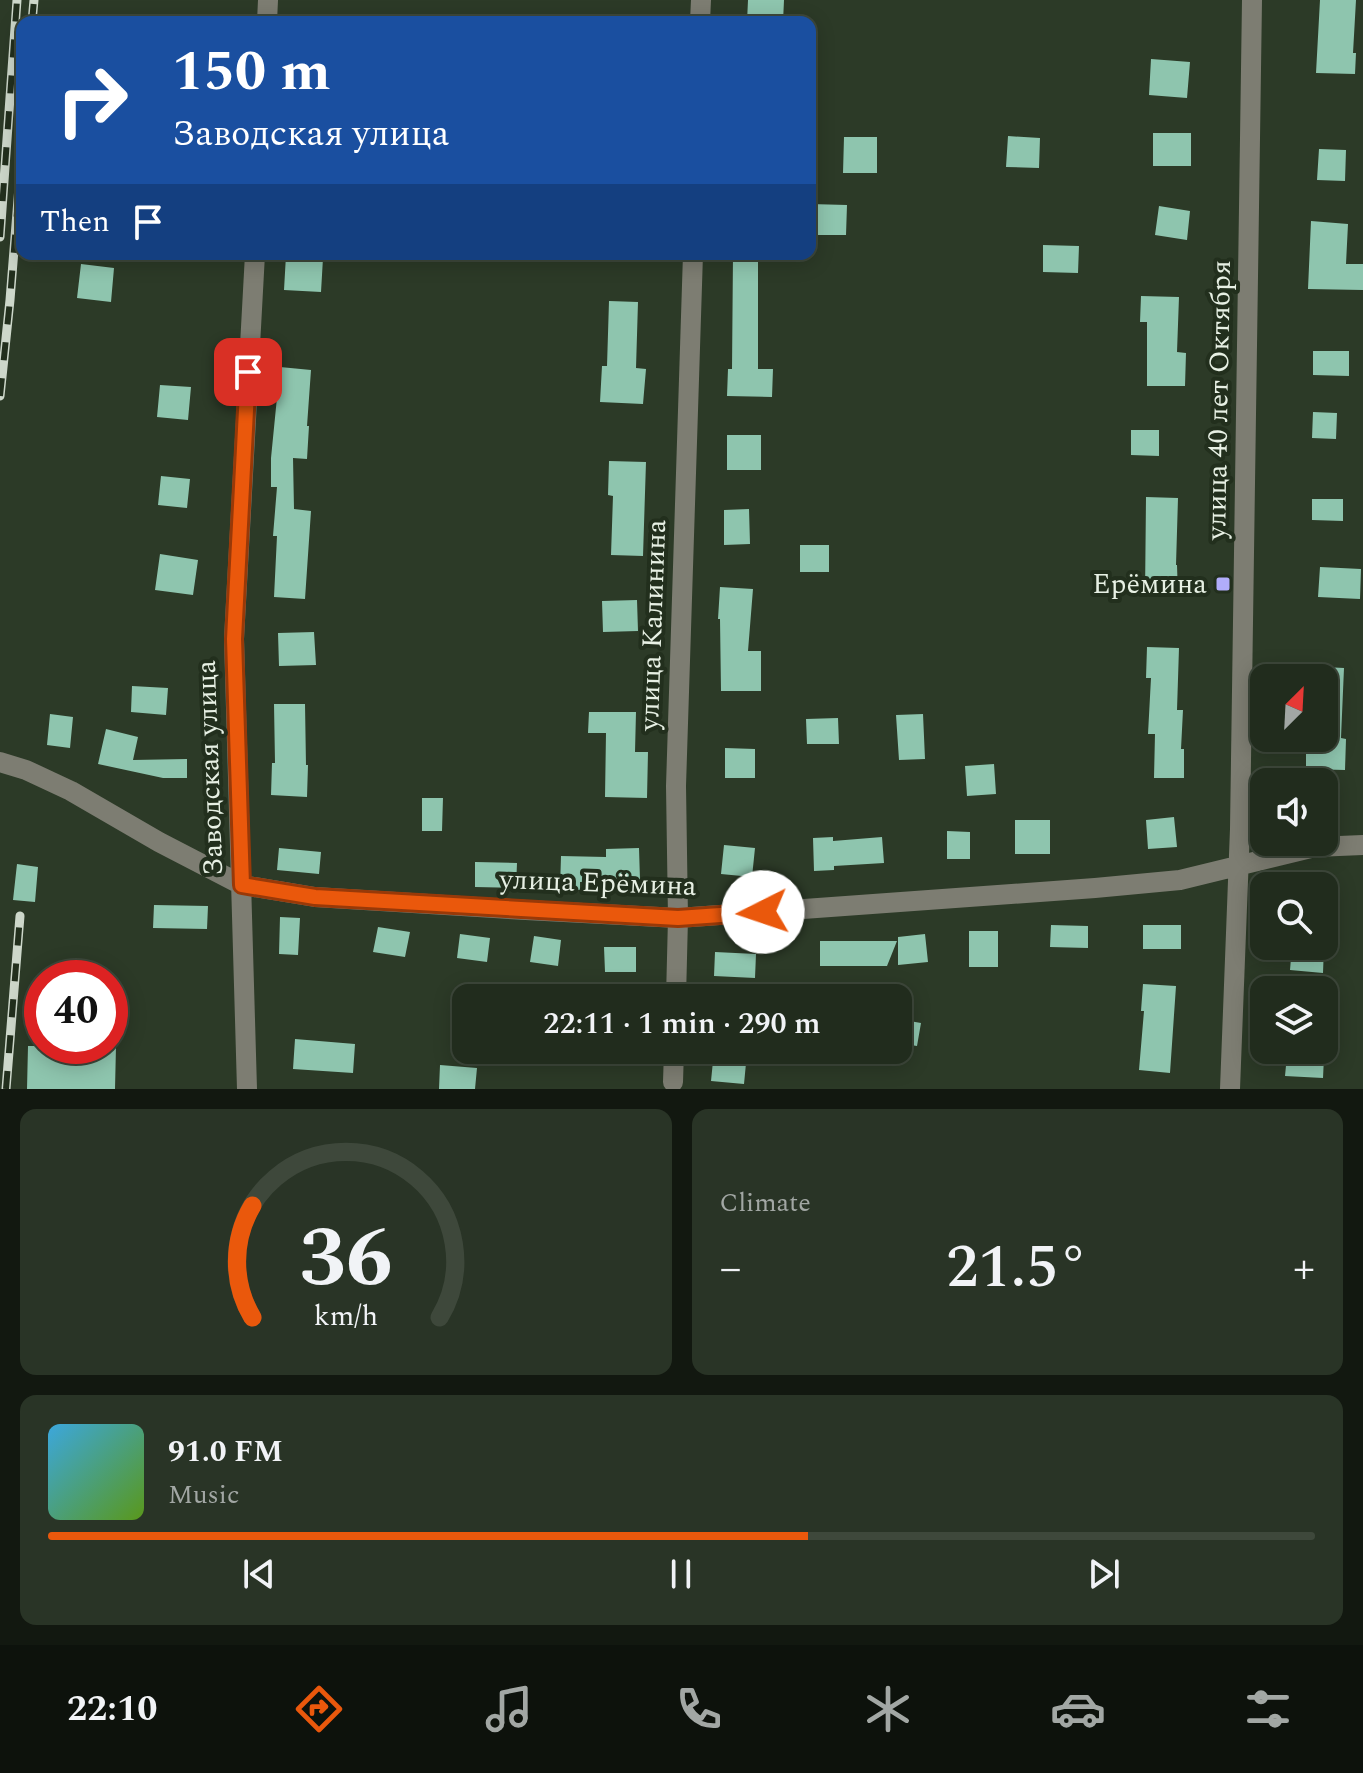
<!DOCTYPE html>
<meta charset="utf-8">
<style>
:root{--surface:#212c1d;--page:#293426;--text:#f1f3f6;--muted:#a2a7a4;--line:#3e483b;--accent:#ea580c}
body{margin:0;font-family:Spectral,serif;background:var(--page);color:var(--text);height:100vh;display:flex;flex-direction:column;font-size:30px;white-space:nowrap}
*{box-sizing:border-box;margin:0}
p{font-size:26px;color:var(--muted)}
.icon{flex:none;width:44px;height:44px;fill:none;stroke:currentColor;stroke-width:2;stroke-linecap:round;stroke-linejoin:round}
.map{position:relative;height:1089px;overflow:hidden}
.panel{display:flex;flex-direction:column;gap:20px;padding:20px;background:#121810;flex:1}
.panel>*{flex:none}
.guide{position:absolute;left:16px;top:16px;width:800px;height:244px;border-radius:16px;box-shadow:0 4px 20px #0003,0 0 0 2px var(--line);background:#1a4fa0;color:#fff;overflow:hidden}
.needle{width:52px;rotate:24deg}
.buttons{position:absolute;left:1250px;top:664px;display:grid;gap:16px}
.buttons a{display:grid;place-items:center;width:88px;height:88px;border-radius:16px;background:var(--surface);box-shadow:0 4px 20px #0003,0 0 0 2px var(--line);font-size:40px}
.speed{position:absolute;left:24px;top:960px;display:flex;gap:16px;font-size:40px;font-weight:700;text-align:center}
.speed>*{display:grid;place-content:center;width:104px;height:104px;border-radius:50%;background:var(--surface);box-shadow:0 4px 20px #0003,0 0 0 2px var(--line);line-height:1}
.speed .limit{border:12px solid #d22;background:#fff;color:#111}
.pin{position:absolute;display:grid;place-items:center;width:68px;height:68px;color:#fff;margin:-34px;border-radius:16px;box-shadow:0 4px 12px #0006}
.me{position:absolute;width:88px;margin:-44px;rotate:266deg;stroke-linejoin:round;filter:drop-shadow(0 0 6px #0008)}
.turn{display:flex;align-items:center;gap:28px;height:168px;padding:0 24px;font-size:36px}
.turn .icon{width:104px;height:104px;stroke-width:2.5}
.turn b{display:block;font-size:56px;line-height:68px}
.then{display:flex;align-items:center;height:76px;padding:0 24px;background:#0003;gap:16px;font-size:30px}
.big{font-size:60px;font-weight:600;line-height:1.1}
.panel .widget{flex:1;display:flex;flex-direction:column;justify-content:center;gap:12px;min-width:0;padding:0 28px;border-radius:16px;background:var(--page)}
.panel .dial{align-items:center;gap:0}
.dial svg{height:208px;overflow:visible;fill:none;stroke:var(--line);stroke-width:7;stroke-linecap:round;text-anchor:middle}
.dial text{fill:var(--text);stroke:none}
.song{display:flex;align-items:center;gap:24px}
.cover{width:96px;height:96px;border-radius:12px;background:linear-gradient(135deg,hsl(200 70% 55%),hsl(90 70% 35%))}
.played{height:8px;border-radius:4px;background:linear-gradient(90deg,var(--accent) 60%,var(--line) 60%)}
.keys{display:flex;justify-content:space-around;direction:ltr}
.heat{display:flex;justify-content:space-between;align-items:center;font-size:44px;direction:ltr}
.panel .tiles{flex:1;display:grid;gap:20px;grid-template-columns:1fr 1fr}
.widget:last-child{grid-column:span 2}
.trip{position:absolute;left:452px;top:984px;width:460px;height:80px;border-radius:16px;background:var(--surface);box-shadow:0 4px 20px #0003,0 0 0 2px var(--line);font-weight:600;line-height:80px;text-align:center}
.dock{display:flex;height:128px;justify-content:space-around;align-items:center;background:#0d120c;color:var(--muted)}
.dock .icon{width:56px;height:56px}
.dock .selected{color:var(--accent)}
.dock b{font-size:36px;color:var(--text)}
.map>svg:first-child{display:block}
.building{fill:#8ec5ae}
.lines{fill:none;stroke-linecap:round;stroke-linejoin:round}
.minor{stroke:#7d7d72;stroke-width:20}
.rail-casing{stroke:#cdd7ca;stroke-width:9}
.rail{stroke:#222f1d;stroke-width:6;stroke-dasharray:18;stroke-linecap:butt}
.route-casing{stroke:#983908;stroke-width:20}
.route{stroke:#ea580c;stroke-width:14}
.poi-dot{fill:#b1adfa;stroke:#222f1d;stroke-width:3}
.labels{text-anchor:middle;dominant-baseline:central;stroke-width:8;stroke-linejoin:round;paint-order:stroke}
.street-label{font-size:28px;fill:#e7f0e4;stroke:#222f1d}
.poi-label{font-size:28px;fill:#e7f0e4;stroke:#222f1d;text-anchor:end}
</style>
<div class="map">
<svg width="1363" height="1089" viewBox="0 0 1363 1089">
<rect width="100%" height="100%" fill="#2c3a27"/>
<path class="building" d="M 748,0 L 784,0 L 783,22 L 747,22 Z
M 1320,0 L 1356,0 L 1353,53 L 1356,53 L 1355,74 L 1316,73 Z
M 1151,59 L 1190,62 L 1187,98 L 1149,95 Z
M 1153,133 L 1191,133 L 1191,166 L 1153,166 Z
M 1008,136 L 1040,138 L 1039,168 L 1006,167 Z
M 844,137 L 877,137 L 877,173 L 843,173 Z
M 1319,149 L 1346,150 L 1345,181 L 1317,180 Z
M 810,204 L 847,205 L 846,235 L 810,235 Z
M 1159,206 L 1190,211 L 1187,240 L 1155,235 Z
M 1311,221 L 1348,224 L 1346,264 L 1363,264 L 1363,290 L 1308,289 Z
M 1043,245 L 1079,246 L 1078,273 L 1043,272 Z
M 733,254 L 758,254 L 758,369 L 773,369 L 772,397 L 727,396 L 728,369 L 732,369 Z
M 286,255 L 323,258 L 321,292 L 284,290 Z
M 81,264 L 114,268 L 111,302 L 77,298 Z
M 1141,296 L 1179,297 L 1177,352 L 1186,353 L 1185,386 L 1147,386 L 1147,322 L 1140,322 Z
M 609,301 L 638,302 L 636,368 L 646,369 L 643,404 L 600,402 L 602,366 L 607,366 Z
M 1313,351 L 1349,351 L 1349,376 L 1313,375 Z
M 280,367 L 311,370 L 307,426 L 309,426 L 307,459 L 293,458 L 294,509 L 311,511 L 305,599 L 274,597 L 277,536 L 273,536 L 277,487 L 271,487 L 271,458 Z
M 160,385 L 191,387 L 188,420 L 157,417 Z
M 1313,412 L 1337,413 L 1336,439 L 1312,438 Z
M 1131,430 L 1159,430 L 1159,456 L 1131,455 Z
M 727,435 L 761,435 L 761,470 L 727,470 Z
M 609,461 L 646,462 L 643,556 L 611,555 L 613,496 L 608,495 Z
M 161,476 L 190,479 L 187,508 L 158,505 Z
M 1146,497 L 1178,498 L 1176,565 L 1177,565 L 1178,596 L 1145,596 Z
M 1312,499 L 1343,499 L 1343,521 L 1312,520 Z
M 749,509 L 750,544 L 724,545 L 724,510 Z
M 800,545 L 829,545 L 829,572 L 800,572 Z
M 160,554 L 198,560 L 193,595 L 155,590 Z
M 1320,567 L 1361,569 L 1360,599 L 1318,597 Z
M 720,587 L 753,589 L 748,651 L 761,651 L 761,691 L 721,691 L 720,619 L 718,619 Z
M 637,600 L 638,631 L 603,632 L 602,601 Z
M 314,632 L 316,665 L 279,666 L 278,633 Z
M 1147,647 L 1179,648 L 1177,710 L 1183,710 L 1181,749 L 1184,749 L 1184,778 L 1154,778 L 1155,734 L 1148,734 L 1151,678 L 1146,678 Z
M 1324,667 L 1344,668 L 1341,738 L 1346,739 L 1345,770 L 1306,769 L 1306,738 L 1324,738 Z
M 132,686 L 168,688 L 166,715 L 131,712 Z
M 274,704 L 305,704 L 306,765 L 308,765 L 307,797 L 271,795 L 272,763 L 275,763 Z
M 589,712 L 636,712 L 635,752 L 648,752 L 647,798 L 605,797 L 606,733 L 588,733 Z
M 50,714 L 73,717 L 70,748 L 47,745 Z
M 923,714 L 925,759 L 899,760 L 896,715 Z
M 838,718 L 839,744 L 807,744 L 806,719 Z
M 106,729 L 138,737 L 133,760 L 187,759 L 187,778 L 163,778 L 98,764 Z
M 725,748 L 755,749 L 755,778 L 725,778 Z
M 994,764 L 996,794 L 967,796 L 965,766 Z
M 422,798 L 443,798 L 442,831 L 422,831 Z
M 1174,817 L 1177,847 L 1148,849 L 1146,820 Z
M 1015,820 L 1050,820 L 1050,854 L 1015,854 Z
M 947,831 L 970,832 L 970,859 L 947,859 Z
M 833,837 L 833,841 L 882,837 L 884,863 L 834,866 L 834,870 L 814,871 L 813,838 Z
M 724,845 L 755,848 L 752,877 L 721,874 Z
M 279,848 L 321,852 L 319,874 L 277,870 Z
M 639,848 L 640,880 L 580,882 L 580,890 L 560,889 L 561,856 L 606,857 L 606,849 Z
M 475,862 L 517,863 L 516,888 L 475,887 Z
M 17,864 L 38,867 L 35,902 L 13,900 Z
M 154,905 L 208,906 L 207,929 L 153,928 Z
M 280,917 L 300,918 L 298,955 L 279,954 Z
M 1051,925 L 1088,926 L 1088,948 L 1050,947 Z
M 1143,925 L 1181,925 L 1181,949 L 1143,949 Z
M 378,927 L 410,932 L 405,957 L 373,952 Z
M 969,931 L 998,931 L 998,967 L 969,967 Z
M 460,934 L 490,938 L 487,962 L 457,958 Z
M 925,934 L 928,962 L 898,965 L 898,937 Z
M 534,936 L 561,940 L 558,966 L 530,962 Z
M 820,941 L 897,941 L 887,966 L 820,966 Z
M 1292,946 L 1324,946 L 1323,973 L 1290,970 Z
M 604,947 L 636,947 L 636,972 L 605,972 Z
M 715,952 L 756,954 L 755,978 L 714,976 Z
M 1143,984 L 1176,986 L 1170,1073 L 1139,1070 L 1144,1011 L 1141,1011 Z
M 898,1019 L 921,1023 L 917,1046 L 898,1043 Z
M 295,1039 L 355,1044 L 353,1073 L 293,1069 Z
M 28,1046 L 116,1046 L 115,1089 L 27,1089 Z
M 714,1051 L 747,1053 L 744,1084 L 711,1081 Z
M 1287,1055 L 1324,1057 L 1323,1078 L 1285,1076 Z
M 440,1065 L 477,1068 L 475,1089 L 439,1089 Z"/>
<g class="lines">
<path class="minor" d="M 267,22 L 268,0
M 700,22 L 701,0
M 0,762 L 26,770 L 71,791 L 159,842 L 242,885 L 315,897 L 526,910 L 678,918 L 1095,888 L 1180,880 L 1315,847 L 1363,845
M 676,998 L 678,918 L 676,786 L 693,254
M 673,1082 L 674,1050
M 247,1089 L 234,639 L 255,254
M 1230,1089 L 1240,829 L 1252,0"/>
<defs>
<path id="rail" d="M 32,22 L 34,0
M 0,237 L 17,0
M 0,396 L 10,300 L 22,149
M 6,1089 L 20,916"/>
</defs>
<use href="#rail" class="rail-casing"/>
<use href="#rail" class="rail"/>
</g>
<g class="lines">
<defs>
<path id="route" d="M 248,372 L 234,639 L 242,885 L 315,897 L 678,918 L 763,912"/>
</defs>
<use href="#route" class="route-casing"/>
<use href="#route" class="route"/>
</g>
<rect class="poi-dot" x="1215" y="576" width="16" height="16" rx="4"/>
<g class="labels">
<g class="street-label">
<text transform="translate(1219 400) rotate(-89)">улица 40 лет Октября</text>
<text transform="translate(653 625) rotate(-88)">улица Калинина</text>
<text transform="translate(210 768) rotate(-92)">Заводская улица</text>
<text transform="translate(598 883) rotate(2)">улица Ерёмина</text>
</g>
<g class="poi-label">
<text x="1207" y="584">Ерёмина</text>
</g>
</g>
</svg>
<div class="buttons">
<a><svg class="needle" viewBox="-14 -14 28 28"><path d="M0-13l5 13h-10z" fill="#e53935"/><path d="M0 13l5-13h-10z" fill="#a2a7a4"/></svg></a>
<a><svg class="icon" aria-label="sound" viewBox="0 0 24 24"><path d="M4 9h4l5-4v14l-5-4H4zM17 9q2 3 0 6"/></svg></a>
<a><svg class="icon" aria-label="search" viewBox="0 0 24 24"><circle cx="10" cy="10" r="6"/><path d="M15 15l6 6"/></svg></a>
<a><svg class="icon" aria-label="layers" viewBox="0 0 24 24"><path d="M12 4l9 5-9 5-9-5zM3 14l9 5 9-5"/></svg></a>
</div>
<div class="speed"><div class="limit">40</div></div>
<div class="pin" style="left:248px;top:372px;background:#d93025"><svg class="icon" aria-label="arrive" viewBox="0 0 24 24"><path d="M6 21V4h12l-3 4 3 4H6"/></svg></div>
<svg class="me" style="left:763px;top:912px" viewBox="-20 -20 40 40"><circle r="19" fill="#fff"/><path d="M0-13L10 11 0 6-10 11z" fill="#ea580c"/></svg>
<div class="trip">22:11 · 1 min · 290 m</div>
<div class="guide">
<div class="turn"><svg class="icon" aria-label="right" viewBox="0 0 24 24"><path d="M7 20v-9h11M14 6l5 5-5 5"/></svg><div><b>150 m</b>Заводская улица</div></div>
<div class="then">Then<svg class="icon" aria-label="arrive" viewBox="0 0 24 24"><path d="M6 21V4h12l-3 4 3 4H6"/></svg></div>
</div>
</div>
<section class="panel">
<div class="tiles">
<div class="widget dial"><svg viewBox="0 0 100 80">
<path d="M14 69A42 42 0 1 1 86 69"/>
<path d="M14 69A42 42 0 0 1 14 26" stroke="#ea580c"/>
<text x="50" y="56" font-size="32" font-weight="700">36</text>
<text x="50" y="72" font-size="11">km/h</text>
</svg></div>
<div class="widget"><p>Climate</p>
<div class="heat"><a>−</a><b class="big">21.5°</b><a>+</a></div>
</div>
<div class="widget">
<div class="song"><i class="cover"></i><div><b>91.0 FM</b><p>Music</p></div></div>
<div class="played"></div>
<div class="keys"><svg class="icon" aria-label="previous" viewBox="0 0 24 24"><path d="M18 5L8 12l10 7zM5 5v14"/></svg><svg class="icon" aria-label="pause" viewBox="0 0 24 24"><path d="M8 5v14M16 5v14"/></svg><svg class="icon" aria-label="next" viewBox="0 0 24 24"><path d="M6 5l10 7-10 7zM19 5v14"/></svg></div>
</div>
</div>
</section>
<nav class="dock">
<b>22:10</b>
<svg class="icon selected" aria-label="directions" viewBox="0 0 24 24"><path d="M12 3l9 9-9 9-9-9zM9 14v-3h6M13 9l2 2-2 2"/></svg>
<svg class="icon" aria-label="music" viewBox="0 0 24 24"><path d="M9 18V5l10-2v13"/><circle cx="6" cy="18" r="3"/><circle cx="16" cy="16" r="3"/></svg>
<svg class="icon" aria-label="phone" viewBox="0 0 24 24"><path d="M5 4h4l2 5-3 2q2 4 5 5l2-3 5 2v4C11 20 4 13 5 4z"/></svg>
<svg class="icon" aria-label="climate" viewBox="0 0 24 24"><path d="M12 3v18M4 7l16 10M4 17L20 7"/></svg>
<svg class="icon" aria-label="car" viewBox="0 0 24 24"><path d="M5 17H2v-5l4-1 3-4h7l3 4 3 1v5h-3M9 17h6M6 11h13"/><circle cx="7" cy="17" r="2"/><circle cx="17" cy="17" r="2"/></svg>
<svg class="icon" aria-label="filters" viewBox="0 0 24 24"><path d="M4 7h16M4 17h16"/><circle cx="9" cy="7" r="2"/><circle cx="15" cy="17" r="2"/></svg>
</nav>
